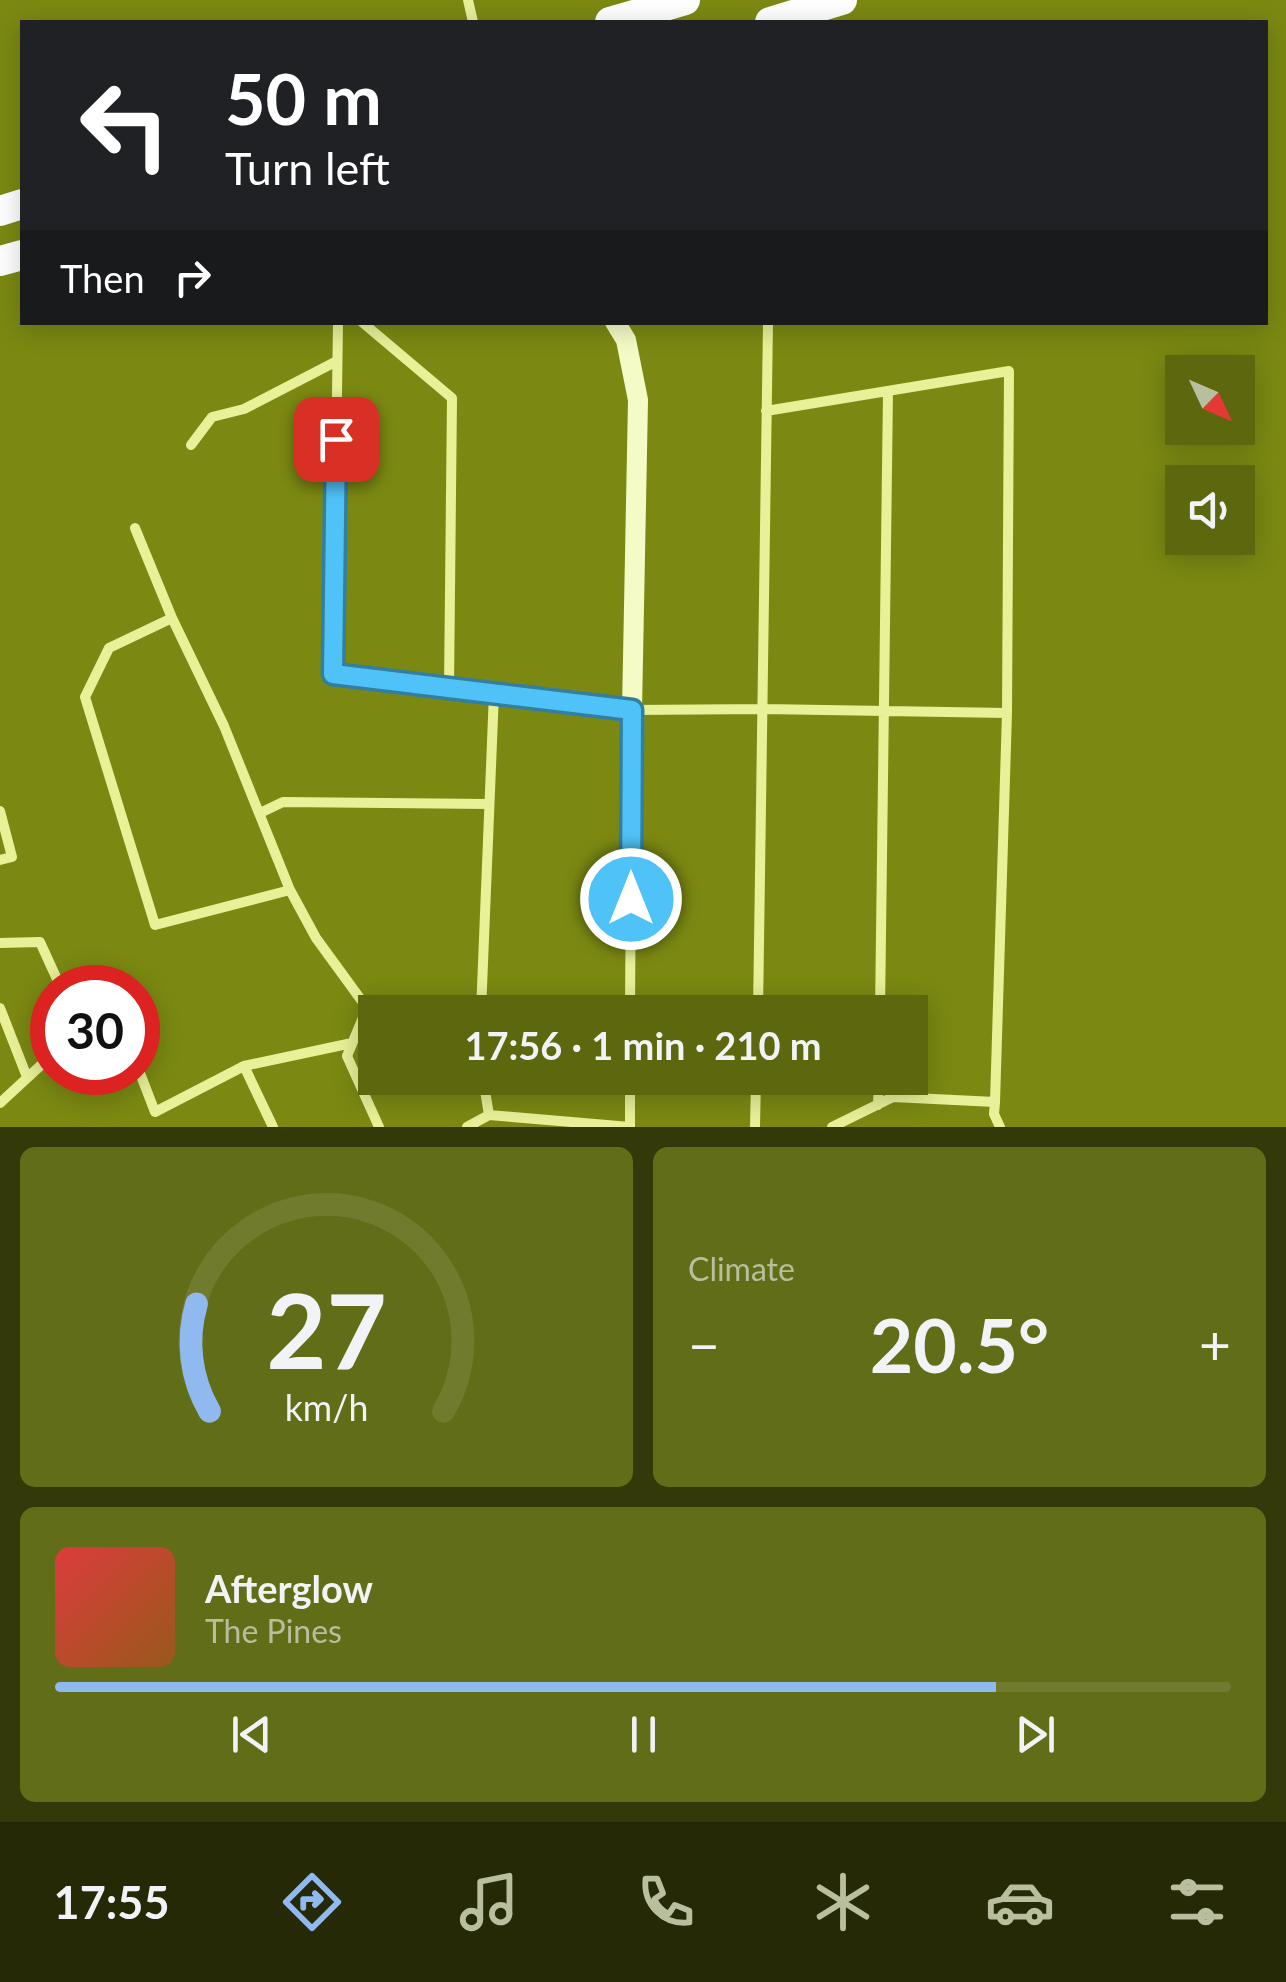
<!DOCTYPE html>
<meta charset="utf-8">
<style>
:root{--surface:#5c670e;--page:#626d17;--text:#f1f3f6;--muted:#b8be9e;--line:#717b2e;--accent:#90b9f0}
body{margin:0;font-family:Lato,sans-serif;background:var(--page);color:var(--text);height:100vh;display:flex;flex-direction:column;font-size:38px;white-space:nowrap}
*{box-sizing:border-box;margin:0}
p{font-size:32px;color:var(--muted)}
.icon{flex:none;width:55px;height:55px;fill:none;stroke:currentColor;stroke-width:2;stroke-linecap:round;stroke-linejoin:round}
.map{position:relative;height:1127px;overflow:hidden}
.details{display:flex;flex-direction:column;gap:20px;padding:20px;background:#333908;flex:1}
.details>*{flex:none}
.banner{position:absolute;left:20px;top:20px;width:1248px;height:305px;border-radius:0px;box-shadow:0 5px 25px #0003;background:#202124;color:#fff;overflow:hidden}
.needle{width:65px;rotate:134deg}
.fabs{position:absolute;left:1165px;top:355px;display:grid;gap:20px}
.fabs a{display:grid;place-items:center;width:90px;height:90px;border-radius:0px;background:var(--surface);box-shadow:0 5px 25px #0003;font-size:50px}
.speed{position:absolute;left:30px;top:965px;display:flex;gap:20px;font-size:50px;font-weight:700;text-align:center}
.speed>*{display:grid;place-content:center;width:130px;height:130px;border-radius:50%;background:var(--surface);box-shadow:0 5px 25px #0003;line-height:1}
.speed .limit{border:15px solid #d22;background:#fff;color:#111}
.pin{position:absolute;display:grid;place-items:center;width:85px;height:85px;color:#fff;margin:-42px;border-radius:20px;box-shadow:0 5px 15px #0006}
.me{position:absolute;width:110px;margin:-55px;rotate:0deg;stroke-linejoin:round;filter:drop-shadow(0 0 8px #0008)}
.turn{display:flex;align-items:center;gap:35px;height:210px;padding:0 40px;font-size:45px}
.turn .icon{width:130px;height:130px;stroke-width:2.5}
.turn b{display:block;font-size:70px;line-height:85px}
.then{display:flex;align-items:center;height:95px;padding:0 40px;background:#0003;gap:20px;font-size:38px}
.big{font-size:75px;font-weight:700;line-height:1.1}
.details .widget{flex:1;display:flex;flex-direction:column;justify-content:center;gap:15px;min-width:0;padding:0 35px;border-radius:15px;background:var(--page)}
.details .dial{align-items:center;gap:0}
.dial svg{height:260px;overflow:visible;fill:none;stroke:var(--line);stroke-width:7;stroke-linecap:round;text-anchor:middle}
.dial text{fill:var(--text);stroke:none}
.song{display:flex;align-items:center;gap:30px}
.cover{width:120px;height:120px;border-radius:15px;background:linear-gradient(135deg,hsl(0 70% 55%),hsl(30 70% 35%))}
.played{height:10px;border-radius:5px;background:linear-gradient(90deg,var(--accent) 80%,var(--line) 80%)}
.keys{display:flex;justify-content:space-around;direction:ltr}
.heat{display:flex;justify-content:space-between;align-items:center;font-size:55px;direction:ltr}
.details .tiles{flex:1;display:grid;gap:20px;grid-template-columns:1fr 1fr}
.widget:last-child{grid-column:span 2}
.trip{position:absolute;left:358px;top:995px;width:570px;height:100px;border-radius:0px;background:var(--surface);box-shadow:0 5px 25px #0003;font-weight:700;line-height:100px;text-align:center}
.tab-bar{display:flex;height:160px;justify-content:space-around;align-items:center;background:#252906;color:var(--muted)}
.tab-bar .icon{width:70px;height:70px}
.tab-bar .active{color:var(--accent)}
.tab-bar b{font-size:45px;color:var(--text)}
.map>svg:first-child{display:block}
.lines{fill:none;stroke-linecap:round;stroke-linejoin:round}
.street{stroke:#e8f098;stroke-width:10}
.secondary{stroke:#f5fbc6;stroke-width:20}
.highway{stroke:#fff;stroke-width:30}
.route-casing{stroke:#337fa1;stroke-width:25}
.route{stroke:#4fc3f7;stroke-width:18}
</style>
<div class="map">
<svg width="1286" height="1127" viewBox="0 0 1286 1127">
<rect width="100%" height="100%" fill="#7b8912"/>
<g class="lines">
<path class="street" d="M 468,0 L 473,22
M 338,322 L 333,674 L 449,687 L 452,398 L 362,322
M 766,411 L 1009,371 L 1007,713 L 995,1102 L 893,1097 L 832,1127
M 191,445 L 212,417 L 244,409 L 337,361
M 135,528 L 172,618 L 224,726 L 290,890 L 316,938 L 367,1008 L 347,1056 L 379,1127
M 172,618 L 109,648 L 85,697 L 155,925 L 290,890
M 449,687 L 632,710 L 764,709 L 1007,713
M 0,811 L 12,857 L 0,860
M 260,813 L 283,802 L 489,804
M 0,943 L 40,942 L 61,988
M 0,1008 L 27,1077
M 481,1012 L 494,693
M 630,1012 L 632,711
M 758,1012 L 768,322
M 880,1012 L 888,391
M 244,1066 L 273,1127
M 138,1068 L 155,1112 L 244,1066 L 352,1043
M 483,1078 L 489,1115 L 630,1127
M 995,1102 L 994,1114 L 1000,1127
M 0,1103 L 52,1055
M 878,1105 L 879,1078
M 467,1127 L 489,1115
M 630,1127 L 630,1078
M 755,1127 L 756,1078"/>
<path class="secondary" d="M 615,322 L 626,340 L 638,400 L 632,710"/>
<path class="highway" d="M 610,22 L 685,0
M 770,22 L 842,0
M 0,211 L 22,204
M 0,261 L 22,255"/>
</g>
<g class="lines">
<defs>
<path id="route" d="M 336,439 L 333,674 L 632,710 L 631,899"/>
</defs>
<use href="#route" class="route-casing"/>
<use href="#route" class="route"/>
</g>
</svg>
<div class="fabs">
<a><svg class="needle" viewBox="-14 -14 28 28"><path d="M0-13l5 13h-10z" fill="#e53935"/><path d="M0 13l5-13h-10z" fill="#b8be9e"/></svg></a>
<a><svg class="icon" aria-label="sound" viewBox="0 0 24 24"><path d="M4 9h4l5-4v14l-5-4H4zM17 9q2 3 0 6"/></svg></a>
</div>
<div class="speed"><div class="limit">30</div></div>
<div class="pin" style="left:336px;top:439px;background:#d93025"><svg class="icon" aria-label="arrive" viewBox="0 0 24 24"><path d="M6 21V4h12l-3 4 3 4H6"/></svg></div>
<svg class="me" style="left:631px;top:899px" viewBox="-20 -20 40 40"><circle r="17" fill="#4fc3f7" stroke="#fff" stroke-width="3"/><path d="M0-11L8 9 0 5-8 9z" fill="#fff"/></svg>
<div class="trip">17:56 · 1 min · 210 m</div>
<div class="banner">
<div class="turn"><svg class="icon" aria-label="left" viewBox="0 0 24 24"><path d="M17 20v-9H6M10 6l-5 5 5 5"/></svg><div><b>50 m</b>Turn left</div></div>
<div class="then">Then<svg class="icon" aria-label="right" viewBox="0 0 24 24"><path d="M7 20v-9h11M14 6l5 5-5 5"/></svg></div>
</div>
</div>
<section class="details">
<div class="tiles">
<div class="widget dial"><svg viewBox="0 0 100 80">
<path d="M14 69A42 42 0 1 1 86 69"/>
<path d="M14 69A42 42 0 0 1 10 36" stroke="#90b9f0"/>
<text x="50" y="56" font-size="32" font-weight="700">27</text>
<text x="50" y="72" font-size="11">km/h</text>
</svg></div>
<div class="widget"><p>Climate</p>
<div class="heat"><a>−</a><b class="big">20.5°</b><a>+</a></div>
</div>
<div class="widget">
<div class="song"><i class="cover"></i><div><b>Afterglow</b><p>The Pines</p></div></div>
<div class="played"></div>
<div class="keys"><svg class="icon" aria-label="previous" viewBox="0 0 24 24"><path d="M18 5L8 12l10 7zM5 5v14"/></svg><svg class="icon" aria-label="pause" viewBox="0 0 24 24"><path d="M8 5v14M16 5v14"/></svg><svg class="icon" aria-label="next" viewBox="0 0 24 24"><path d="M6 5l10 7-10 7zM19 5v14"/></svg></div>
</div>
</div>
</section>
<nav class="tab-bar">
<b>17:55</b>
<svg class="icon active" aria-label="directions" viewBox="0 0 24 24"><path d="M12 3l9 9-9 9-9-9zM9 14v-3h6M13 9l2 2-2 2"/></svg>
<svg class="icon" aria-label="music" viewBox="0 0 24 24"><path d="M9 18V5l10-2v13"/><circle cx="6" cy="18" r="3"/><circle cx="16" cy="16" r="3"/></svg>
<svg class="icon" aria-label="phone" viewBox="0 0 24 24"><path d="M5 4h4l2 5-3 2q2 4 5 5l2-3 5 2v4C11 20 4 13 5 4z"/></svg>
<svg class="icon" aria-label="climate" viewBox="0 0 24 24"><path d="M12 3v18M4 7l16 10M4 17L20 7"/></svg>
<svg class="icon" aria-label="car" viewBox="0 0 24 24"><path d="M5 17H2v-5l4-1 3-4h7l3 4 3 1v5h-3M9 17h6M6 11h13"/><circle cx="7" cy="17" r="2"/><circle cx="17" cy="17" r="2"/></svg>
<svg class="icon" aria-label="filters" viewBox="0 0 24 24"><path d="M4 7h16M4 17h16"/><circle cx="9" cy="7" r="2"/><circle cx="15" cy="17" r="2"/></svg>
</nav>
